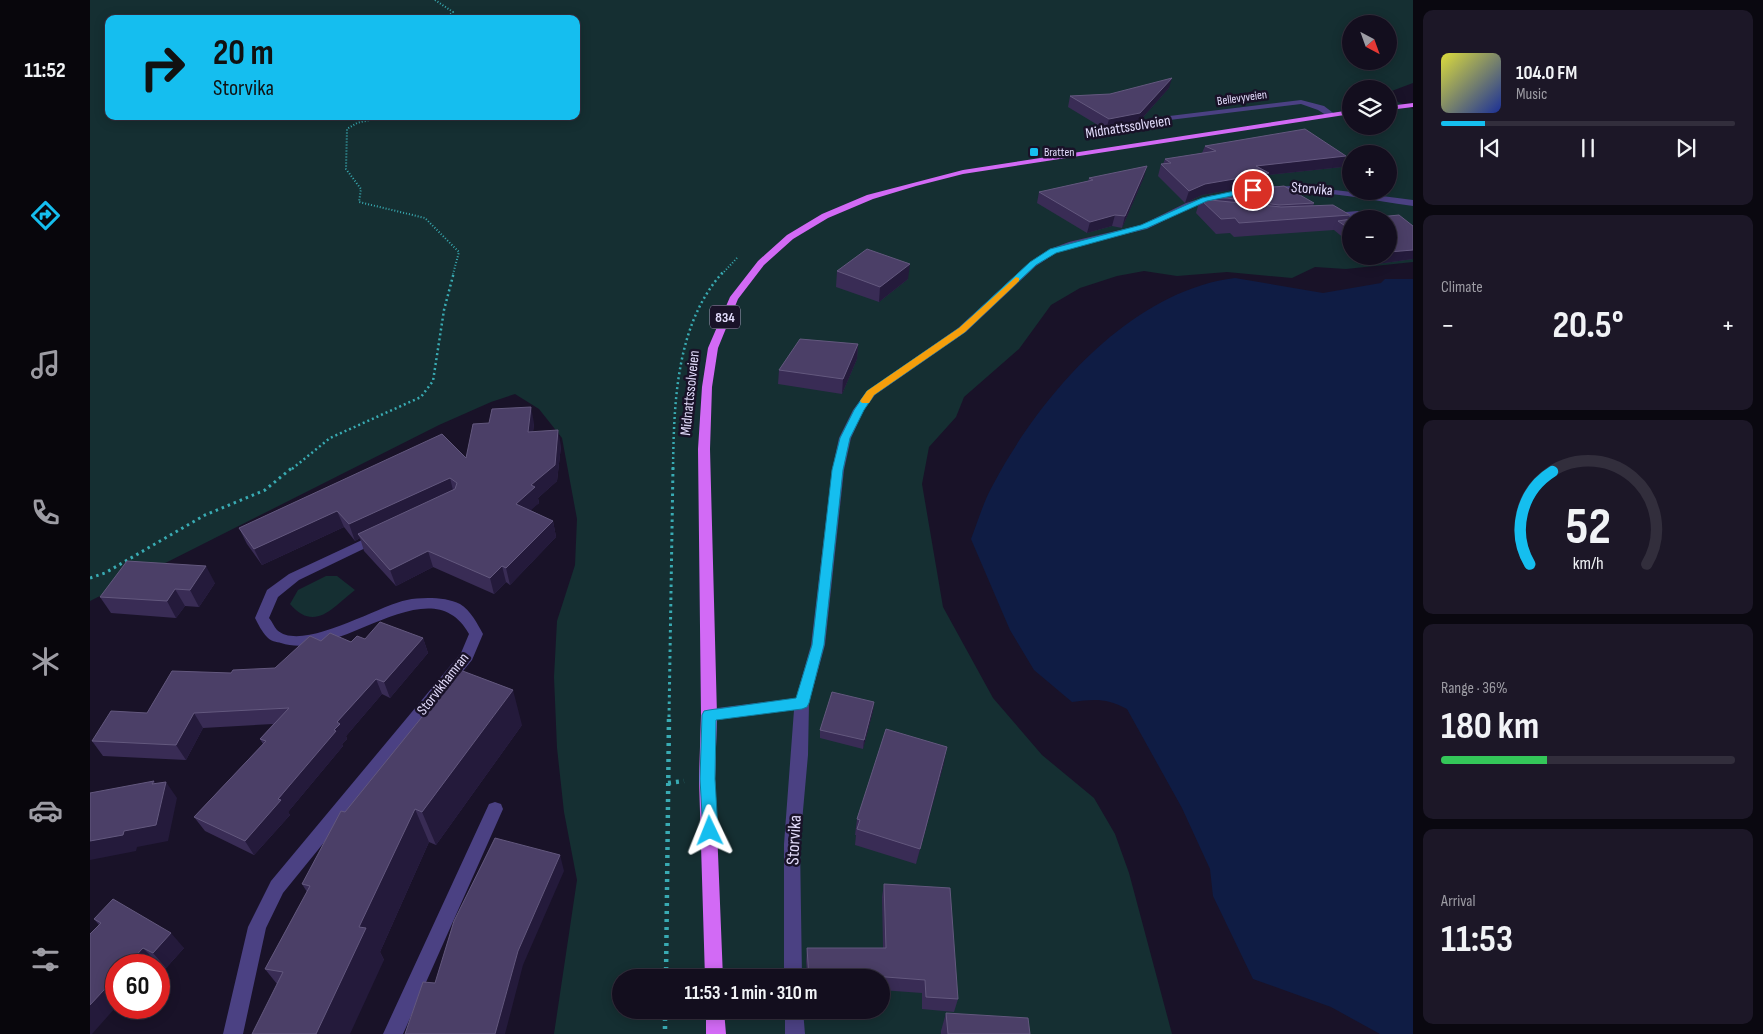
<!DOCTYPE html>
<meta charset="utf-8">
<style>
:root{--surface:#130e1e;--page:#1c1727;--text:#f1f3f6;--muted:#9d9ca4;--line:#322e3c;--accent:#15beef}
body{margin:0;font-family:"Sofia Sans Condensed",sans-serif;background:var(--page);color:var(--text);height:100vh;display:flex;flex-direction:column;font-size:19px;white-space:nowrap}
*{box-sizing:border-box;margin:0}
p{font-size:16px;color:var(--muted)}
.icon{flex:none;width:28px;height:28px;fill:none;stroke:currentColor;stroke-width:2;stroke-linecap:round;stroke-linejoin:round}
.map{position:relative;flex:1;overflow:hidden}
.sheet{display:flex;flex-direction:column;gap:10px;padding:10px;background:#0a0810;width:350px}
.sheet>*{flex:none}
.banner{position:absolute;left:15px;top:15px;width:475px;height:105px;border-radius:10px;box-shadow:0 2px 12px #0003,0 0 0 1px var(--line);background:#15beef;color:#111;overflow:hidden}
.needle{width:32px;rotate:139deg}
.buttons{position:absolute;left:1252px;top:15px;display:grid;gap:10px}
.buttons a{display:grid;place-items:center;width:55px;height:55px;border-radius:50%;background:var(--surface);box-shadow:0 2px 12px #0003,0 0 0 1px var(--line);font-size:25px}
.speed{position:absolute;left:15px;top:954px;display:flex;gap:10px;font-size:25px;font-weight:700;text-align:center}
.speed>*{display:grid;place-content:center;width:65px;height:65px;border-radius:50%;background:var(--surface);box-shadow:0 2px 12px #0003,0 0 0 1px var(--line);line-height:1}
.speed .limit{border:8px solid #d22;background:#fff;color:#111}
.pin{position:absolute;display:grid;place-items:center;width:42px;height:42px;color:#fff;margin:-21px;border:2px solid #fff;border-radius:50%;box-shadow:0 1px 5px #0007}
.me{position:absolute;width:55px;margin:-28px;rotate:358deg;stroke-linejoin:round;filter:drop-shadow(0 0 4px #0008)}
.turn{display:flex;align-items:center;gap:18px;height:105px;padding:0 25px;font-size:22px}
.turn .icon{width:65px;height:65px;stroke-width:2.5}
.turn b{display:block;font-size:35px;line-height:42px}
.big{font-size:38px;font-weight:700;line-height:1.1}
.sheet .card{flex:1;display:flex;flex-direction:column;justify-content:center;gap:8px;min-width:0;padding:0 18px;border-radius:10px;background:var(--page)}
.sheet .dial{align-items:center;gap:0}
.dial svg{height:130px;overflow:visible;fill:none;stroke:var(--line);stroke-width:7;stroke-linecap:round;text-anchor:middle}
.dial text{fill:var(--text);stroke:none}
.song{display:flex;align-items:center;gap:15px}
.cover{width:60px;height:60px;border-radius:8px;background:linear-gradient(135deg,hsl(60 70% 55%),hsl(230 70% 35%))}
.played{height:5px;border-radius:2px;background:linear-gradient(90deg,var(--accent) 15%,var(--line) 15%)}
.keys{display:flex;justify-content:space-around;direction:ltr}
.heat{display:flex;justify-content:space-between;align-items:center;font-size:28px;direction:ltr}
.charge{height:8px;border-radius:4px;background:linear-gradient(90deg,#34c759 36%,var(--line) 0)}
.trip{position:absolute;left:522px;top:969px;width:278px;height:50px;border-radius:25px;background:var(--surface);box-shadow:0 2px 12px #0003,0 0 0 1px var(--line);font-weight:700;line-height:50px;text-align:center}
main{display:flex;flex:1;min-height:0}
.dock{display:flex;flex-direction:column;width:90px;justify-content:space-around;align-items:center;background:#08060c;color:var(--muted)}
.dock .icon{width:35px;height:35px}
.dock .active{color:var(--accent)}
.dock b{font-size:22px;color:var(--text)}
.map>svg:first-child{display:block}
.green{fill:#152f32;fill-rule:evenodd}
.water{fill:#0f1c44}
.lines{fill:none;stroke-linecap:round;stroke-linejoin:round}
.path-far3{stroke:#39abb3;stroke-width:2;stroke-dasharray:1 2;stroke-linecap:butt}
.path-far2{stroke:#39abb3;stroke-width:2.5;stroke-dasharray:2 3;stroke-linecap:butt}
.path-far1{stroke:#39abb3;stroke-width:3;stroke-dasharray:2.5 4;stroke-linecap:butt}
.path{stroke:#39abb3;stroke-width:4.5;stroke-dasharray:3 5;stroke-linecap:butt}
.street{fill:#4b4183;fill-rule:evenodd}
.primary{fill:#d26af5;fill-rule:evenodd}
.wall{fill:#392c55}
.shaded-wall{fill:#241a3b}
.building{fill:#4b3f67;stroke:#63587e}
.route{fill:#15beef;stroke:#0e7c9b}
.slow{fill:#f59e0b}
.poi-dot{fill:#15beef;stroke:#191228;stroke-width:2}
.labels{text-anchor:middle;dominant-baseline:central;stroke-width:5;stroke-linejoin:round;paint-order:stroke}
.far-street-label{font-size:12px;fill:#e3dcfc;stroke:#191228}
.far-poi-label{font-size:12px;fill:#e3dcfc;stroke:#191228;text-anchor:start}
.shield{fill:#191228;stroke:#a69fbc;stroke-width:1}
.shield-label{font-size:14px;font-weight:bold;fill:#e3dcfc}
.street-label{font-size:15px;fill:#e3dcfc;stroke:#191228}
.near-street-label{font-size:18px;fill:#e3dcfc;stroke:#191228}
</style>
<main>
<nav class="dock">
<b>11:52</b>
<svg class="icon active" aria-label="directions" viewBox="0 0 24 24"><path d="M12 3l9 9-9 9-9-9zM9 14v-3h6M13 9l2 2-2 2"/></svg>
<svg class="icon" aria-label="music" viewBox="0 0 24 24"><path d="M9 18V5l10-2v13"/><circle cx="6" cy="18" r="3"/><circle cx="16" cy="16" r="3"/></svg>
<svg class="icon" aria-label="phone" viewBox="0 0 24 24"><path d="M5 4h4l2 5-3 2q2 4 5 5l2-3 5 2v4C11 20 4 13 5 4z"/></svg>
<svg class="icon" aria-label="climate" viewBox="0 0 24 24"><path d="M12 3v18M4 7l16 10M4 17L20 7"/></svg>
<svg class="icon" aria-label="car" viewBox="0 0 24 24"><path d="M5 17H2v-5l4-1 3-4h7l3 4 3 1v5h-3M9 17h6M6 11h13"/><circle cx="7" cy="17" r="2"/><circle cx="17" cy="17" r="2"/></svg>
<svg class="icon" aria-label="filters" viewBox="0 0 24 24"><path d="M4 7h16M4 17h16"/><circle cx="9" cy="7" r="2"/><circle cx="15" cy="17" r="2"/></svg>
</nav>
<div class="map">
<svg width="1323" height="1034" viewBox="0 0 1323 1034">
<rect width="100%" height="100%" fill="#191228"/>
<path class="green" d="M 0,0 L 1323,0 L 1323,83 L 1299,92 L 1299,89 L 1261,89 L 1261,126 L 1299,126 L 1299,94 L 1304,100 L 1323,109 L 1323,262 L 1256,269 L 1225,267 L 1202,278 L 1137,272 L 1087,276 L 1054,271 L 1027,276 L 990,288 L 961,305 L 929,349 L 874,397 L 866,417 L 839,447 L 832,484 L 853,607 L 903,698 L 952,755 L 1004,798 L 1025,834 L 1039,873 L 1082,1034 L 464,1034 L 487,880 L 474,812 L 467,748 L 464,677 L 467,621 L 485,565 L 487,519 L 472,438 L 449,409 L 425,394 L 401,402 L 349,425 L 0,601 ZM 19,19 L 486,19 L 486,116 L 19,116 ZM 1261,24 L 1299,24 L 1299,61 L 1261,61 ZM 1261,154 L 1299,154 L 1299,191 L 1261,191 ZM 1261,219 L 1299,219 L 1299,256 L 1261,256 ZM 531,978 L 791,978 L 791,1010 L 531,1010 Z
M 236,576 L 247,576 L 265,590 C 243,607 225,633 200,604 L 208,590 Z"/>
<path class="water" d="M 1145,278 L 1233,293 L 1291,283 L 1295,279 L 1323,279 L 1323,1034 L 1290,1034 L 1241,1007 L 1163,979 L 1123,896 L 1120,869 L 1092,808 L 1037,709 C 1017,698 1004,699 982,702 L 944,670 L 920,630 L 881,539 C 888,521 894,500 904,483 C 951,395 1040,291 1145,278 Z"/>
<g class="lines">
<path class="path-far3" d="M 345,0 L 363,12 L 354,19
M 296,116 L 267,123 L 257,129 L 256,169 L 271,189 L 269,202 L 335,218 L 369,252 L 363,274
M 632,274 L 647,258"/>
<path class="path-far2" d="M 202,469 L 240,438 L 331,397 L 343,381 L 354,310 L 364,272
M 583,469 C 584,402 586,324 633,272"/>
<path class="path-far1" d="M 0,578 L 15,573 L 115,515 L 175,490 L 203,467
M 579,717 L 583,467"/>
<path class="path" d="M 578,783 L 594,781
M 576,978 L 579,716
M 575,1010 L 575,1034"/>
<path class="street" d="M 1211,100 L 1234,106 L 1246,115 L 1239,117 L 1228,110 L 1211,104 L 1063,122 L 1059,120 L 1063,118 Z
M 1175,186 C 1225,185 1274,194 1323,200 L 1323,206 C 1281,200 1238,191 1195,191 C 1185,191 1156,196 1150,191 L 1154,189 Z
M 1122,195 L 1129,197 L 1102,207 L 1057,229 L 985,246 L 966,253 L 946,266 L 876,332 L 785,395 L 774,410 L 761,438 L 754,470 L 735,645 L 719,703 L 718,755 L 710,844 L 712,978 L 694,978 L 694,844 L 704,710 L 619,721 L 614,719 L 611,715 L 614,711 L 619,709 L 706,698 L 721,645 L 742,470 L 749,438 L 763,410 L 777,391 L 868,328 L 940,262 L 960,249 L 979,242 L 1051,225 L 1096,203 Z
M 1268,211 L 1271,212 L 1271,216 L 1244,219 L 1240,216 L 1244,213 Z
M 287,533 L 293,537 L 292,540 L 209,580 L 188,597 L 179,618 C 182,621 184,627 187,630 C 212,653 289,605 317,600 C 332,597 356,597 370,604 C 381,611 387,623 393,634 L 382,660 L 193,893 L 176,928 L 153,1034 L 133,1034 L 158,927 L 181,881 L 371,653 L 379,634 C 340,564 250,663 191,643 C 187,642 180,641 177,637 C 172,632 168,624 165,618 L 177,590 L 199,574 Z
M 405,802 L 411,804 L 413,809 L 313,1034 L 293,1034 L 399,804 Z
M 695,1010 L 713,1010 L 715,1034 L 695,1034 Z"/>
<path class="primary" d="M 1323,103 L 1323,107 L 1299,110 L 1299,106 Z
M 1261,110 L 1261,114 L 873,174 L 826,186 L 783,199 L 738,218 L 703,239 L 674,265 L 648,299 L 628,348 L 622,387 L 620,449 L 627,715 L 625,779 L 633,978 L 615,978 L 609,779 L 611,715 L 608,449 L 612,387 L 618,348 L 640,297 L 668,261 L 697,235 L 732,214 L 777,195 L 873,170 Z
M 616,1010 L 634,1010 L 636,1034 L 616,1034 Z"/>
</g>
<path class="wall" d="M 1079,88 L 1047,124 L 1016,130 L 978,107 L 980,96 L 1020,94 Z
M 1115,146 L 1256,156 L 1252,167 L 1178,175 L 1175,184 L 1112,195 L 1095,203 L 1068,176 L 1071,164 L 1073,164 L 1075,159 L 1112,153 Z
M 1054,177 L 1032,228 L 1022,226 L 997,233 L 947,203 L 949,192 L 998,181 L 999,178 Z
M 1149,191 L 1224,203 L 1223,206 L 1260,215 L 1258,220 L 1261,219 L 1261,244 L 1244,230 L 1144,237 L 1140,233 L 1126,234 L 1106,213 L 1110,199 L 1117,200 L 1117,198 Z
M 1309,215 L 1323,226 L 1323,259 L 1287,264 L 1278,256 L 1299,256 L 1299,219 L 1269,219 Z
M 747,271 L 818,279 L 789,302 L 746,287 Z
M 768,344 L 767,359 L 752,394 L 688,384 L 689,370 Z
M 444,423 L 443,432 L 471,446 L 467,481 L 448,498 L 449,503 L 440,510 L 463,521 L 466,537 L 420,585 L 416,582 L 404,594 L 343,567 L 306,586 L 274,551 L 270,538 L 265,541 L 254,527 L 172,565 L 157,544 L 149,528 L 376,458 Z
M 125,583 L 109,607 L 95,606 L 86,618 L 21,613 L 10,597 Z
M 333,638 L 338,653 L 300,698 L 292,694 L 256,736 L 257,739 L 252,744 L 253,746 L 198,812 L 200,815 L 164,855 L 115,831 L 104,817 L 173,744 L 170,739 L 183,724 L 113,728 L 96,760 L 13,756 L 2,741 L 57,713 L 141,673 L 185,668 L 231,641 L 261,642 L 275,639 Z
M 784,702 L 783,711 L 773,749 L 730,738 L 730,730 Z
M 432,725 L 346,845 L 339,842 L 290,952 L 294,960 L 187,984 L 175,969 L 217,892 L 212,884 L 255,812 Z
M 854,763 L 826,864 L 765,845 L 766,835 L 765,835 L 767,819 Z
M 794,884 L 868,999 L 864,1012 L 832,1009 L 832,993 L 791,990 L 791,978 L 717,978 L 716,961 L 717,948 L 793,948 L 792,897 Z
M 4,919 L 94,948 L 76,968 L 9,925 Z
M 719,1010 L 770,1010 L 719,1012 Z
M 856,1013 L 940,1034 L 851,1034 L 851,1031 Z"/>
<path class="shaded-wall" d="M 1082,78 L 1079,88 L 1047,124 L 1016,130 L 1019,119 Z
M 1256,156 L 1252,167 L 1178,175 L 1175,184 L 1112,195 L 1095,203 L 1099,191 L 1115,184 L 1166,166 Z
M 1057,166 L 1054,177 L 1032,228 L 1035,216 Z
M 1025,215 L 1022,226 L 997,233 L 1000,222 Z
M 1323,250 L 1323,259 L 1287,264 L 1291,256 L 1299,256 L 1299,252 Z
M 820,264 L 818,279 L 789,302 L 790,287 Z
M 768,344 L 767,359 L 752,394 L 753,379 Z
M 441,407 L 444,423 L 441,448 L 438,432 Z
M 468,430 L 471,446 L 467,481 L 448,498 L 449,503 L 430,520 L 426,504 L 441,485 Z
M 360,478 L 364,494 L 268,534 L 270,538 L 265,541 L 259,524 Z
M 247,511 L 254,527 L 172,565 L 164,549 Z
M 463,521 L 466,537 L 420,585 L 416,568 Z
M 338,551 L 343,567 L 306,586 L 300,570 Z
M 116,566 L 125,583 L 109,607 L 100,590 Z
M 412,566 L 416,582 L 404,594 L 400,578 Z
M 85,589 L 95,606 L 86,618 L 77,601 Z
M 333,638 L 338,653 L 300,698 L 294,682 Z
M 286,679 L 292,694 L 256,736 L 257,739 L 252,744 L 253,746 L 198,812 L 200,815 L 164,855 L 155,841 L 244,730 L 247,722 Z
M 423,690 L 432,725 L 346,845 L 332,812 Z
M 784,702 L 783,711 L 773,749 L 774,740 Z
M 104,713 L 113,728 L 96,760 L 86,745 Z
M 857,747 L 854,763 L 826,864 L 830,849 Z
M 64,781 L 73,794 L 76,782 L 87,798 L 78,841 L 47,847 L 46,851 L 0,860 L 0,841 L 34,831 Z
M 325,809 L 339,842 L 290,952 L 294,960 L 260,1034 L 226,1034 L 269,927 Z
M 470,855 L 474,871 L 433,965 L 415,1034 L 405,1034 L 428,951 Z
M 81,933 L 94,948 L 76,968 L 63,953 Z
M 53,948 L 67,962 L 64,965 L 37,965 Z
M 26,977 L 26,1007 L 2,1034 L 0,1034 L 0,1005 Z"/>
<path class="building" d="M 1082,78 L 1050,113 L 1019,119 L 980,96 L 1020,94 Z
M 1215,129 L 1256,156 L 1166,166 L 1179,173 L 1115,184 L 1099,191 L 1071,164 L 1081,163 L 1075,159 L 1126,151 L 1115,146 Z
M 1057,166 L 1035,216 L 1025,215 L 1000,222 L 949,192 L 1003,180 L 999,178 Z
M 1194,186 L 1224,203 L 1189,205 L 1137,198 L 1117,198 L 1149,191 Z
M 1110,199 L 1191,207 L 1243,205 L 1260,215 L 1149,223 L 1145,218 L 1131,219 Z
M 1309,215 L 1323,226 L 1323,250 L 1299,252 L 1299,219 L 1269,219 Z
M 1261,219 L 1261,230 L 1248,221 Z
M 777,249 L 820,264 L 790,287 L 747,271 Z
M 710,339 L 768,344 L 753,379 L 689,370 Z
M 441,407 L 438,432 L 468,430 L 465,465 L 441,485 L 445,487 L 426,504 L 463,521 L 416,568 L 412,566 L 400,578 L 338,551 L 300,570 L 268,534 L 365,489 L 367,483 L 360,478 L 259,524 L 247,511 L 164,549 L 149,528 L 352,434 L 376,458 L 383,424 L 399,423 L 402,409 Z
M 37,561 L 116,566 L 100,590 L 85,589 L 77,601 L 10,597 Z
M 290,622 L 333,638 L 294,682 L 286,679 L 247,722 L 250,724 L 244,730 L 246,731 L 188,799 L 191,800 L 155,841 L 104,817 L 176,741 L 170,739 L 199,708 L 104,713 L 86,745 L 2,741 L 21,711 L 57,713 L 82,671 L 141,673 L 143,670 L 185,668 L 220,636 L 231,641 L 240,633 L 261,642 L 267,636 L 275,639 Z
M 370,670 L 423,690 L 332,812 L 325,809 L 269,927 L 276,928 L 226,1034 L 162,1034 L 193,972 L 175,969 L 220,886 L 212,884 L 251,811 L 255,812 Z
M 742,692 L 784,702 L 774,740 L 730,730 Z
M 796,729 L 857,747 L 830,849 L 767,829 L 770,820 L 767,819 Z
M 64,781 L 62,784 L 76,782 L 66,825 L 34,831 L 33,835 L 0,841 L 0,793 Z
M 405,838 L 470,855 L 428,951 L 405,1034 L 315,1034 L 333,982 L 345,983 L 364,921 Z
M 794,884 L 860,888 L 868,999 L 836,997 L 835,980 L 770,975 L 770,978 L 719,978 L 717,948 L 796,948 Z
M 23,899 L 81,933 L 63,953 L 53,948 L 37,965 L 26,965 L 26,977 L 0,1005 L 0,934 L 11,923 L 4,919 Z
M 856,1013 L 938,1018 L 940,1034 L 858,1034 Z"/>
<path class="route" d="M 1163,187 L 1166,188 L 1166,191 L 1117,201 L 1057,228 L 966,253 L 946,265 L 875,332 L 784,395 L 774,410 L 760,438 L 753,470 L 734,645 L 719,703 L 717,707 L 712,709 L 626,720 L 625,779 L 628,831 L 626,835 L 620,837 L 615,835 L 613,831 L 610,779 L 612,715 L 614,711 L 619,710 L 706,698 L 722,645 L 742,470 L 750,438 L 764,410 L 777,391 L 869,328 L 940,262 L 960,249 L 1051,225 L 1112,198 Z"/>
<path class="slow" d="M 926,277 L 929,278 L 929,281 L 875,332 L 784,395 L 779,403 L 772,403 L 770,401 L 777,391 L 869,328 Z"/>
<rect class="poi-dot" x="939" y="147" width="10" height="10" rx="2.5"/>
<g class="labels">
<g class="far-street-label">
<text transform="translate(1152 98) rotate(-8)">Bellevyveien</text>
</g>
<g class="far-poi-label">
<text x="954" y="152">Bratten</text>
</g>
<rect class="shield" x="620" y="305.5" width="30" height="23" rx="4"/>
<g class="shield-label">
<text x="635" y="317">834</text>
</g>
<g class="street-label">
<text transform="translate(1038 127) rotate(-9)">Midnattssolveien</text>
<text transform="translate(1222 189) rotate(5)">Storvika</text>
<text transform="translate(600 393) rotate(-84)">Midnattssolveien</text>
<text transform="translate(353 684) rotate(-52)">Storvikhamran</text>
</g>
<g class="near-street-label">
<text transform="translate(704 840) rotate(-87)">Storvika</text>
</g>
</g>
</svg>
<div class="buttons">
<a><svg class="needle" viewBox="-14 -14 28 28"><path d="M0-13l5 13h-10z" fill="#e53935"/><path d="M0 13l5-13h-10z" fill="#9d9ca4"/></svg></a>
<a><svg class="icon" aria-label="layers" viewBox="0 0 24 24"><path d="M12 4l9 5-9 5-9-5zM3 14l9 5 9-5"/></svg></a>
<a>+</a>
<a>−</a>
</div>
<div class="speed"><div class="limit">60</div></div>
<div class="pin" style="left:1163px;top:190px;background:#d93025"><svg class="icon" aria-label="arrive" viewBox="0 0 24 24"><path d="M6 21V4h12l-3 4 3 4H6"/></svg></div>
<svg class="me" style="left:620px;top:831px" viewBox="-20 -20 40 40"><path d="M0-17L14 15 0 8-14 15z" fill="#15beef" stroke="#fff" stroke-width="4"/></svg>
<div class="trip">11:53 · 1 min · 310 m</div>
<div class="banner">
<div class="turn"><svg class="icon" aria-label="right" viewBox="0 0 24 24"><path d="M7 20v-9h11M14 6l5 5-5 5"/></svg><div><b>20 m</b>Storvika</div></div>
</div>
</div>
<section class="sheet">
<div class="card">
<div class="song"><i class="cover"></i><div><b>104.0 FM</b><p>Music</p></div></div>
<div class="played"></div>
<div class="keys"><svg class="icon" aria-label="previous" viewBox="0 0 24 24"><path d="M18 5L8 12l10 7zM5 5v14"/></svg><svg class="icon" aria-label="pause" viewBox="0 0 24 24"><path d="M8 5v14M16 5v14"/></svg><svg class="icon" aria-label="next" viewBox="0 0 24 24"><path d="M6 5l10 7-10 7zM19 5v14"/></svg></div>
</div>
<div class="card"><p>Climate</p>
<div class="heat"><a>−</a><b class="big">20.5°</b><a>+</a></div>
</div>
<div class="card dial"><svg viewBox="0 0 100 80">
<path d="M14 69A42 42 0 1 1 86 69"/>
<path d="M14 69A42 42 0 0 1 28 12" stroke="#15beef"/>
<text x="50" y="56" font-size="32" font-weight="700">52</text>
<text x="50" y="72" font-size="11">km/h</text>
</svg></div>
<div class="card"><p>Range · 36%</p><b class="big">180 km</b><div class="charge"></div></div>
<div class="card"><p>Arrival</p><b class="big">11:53</b></div>
</section>
</main>
